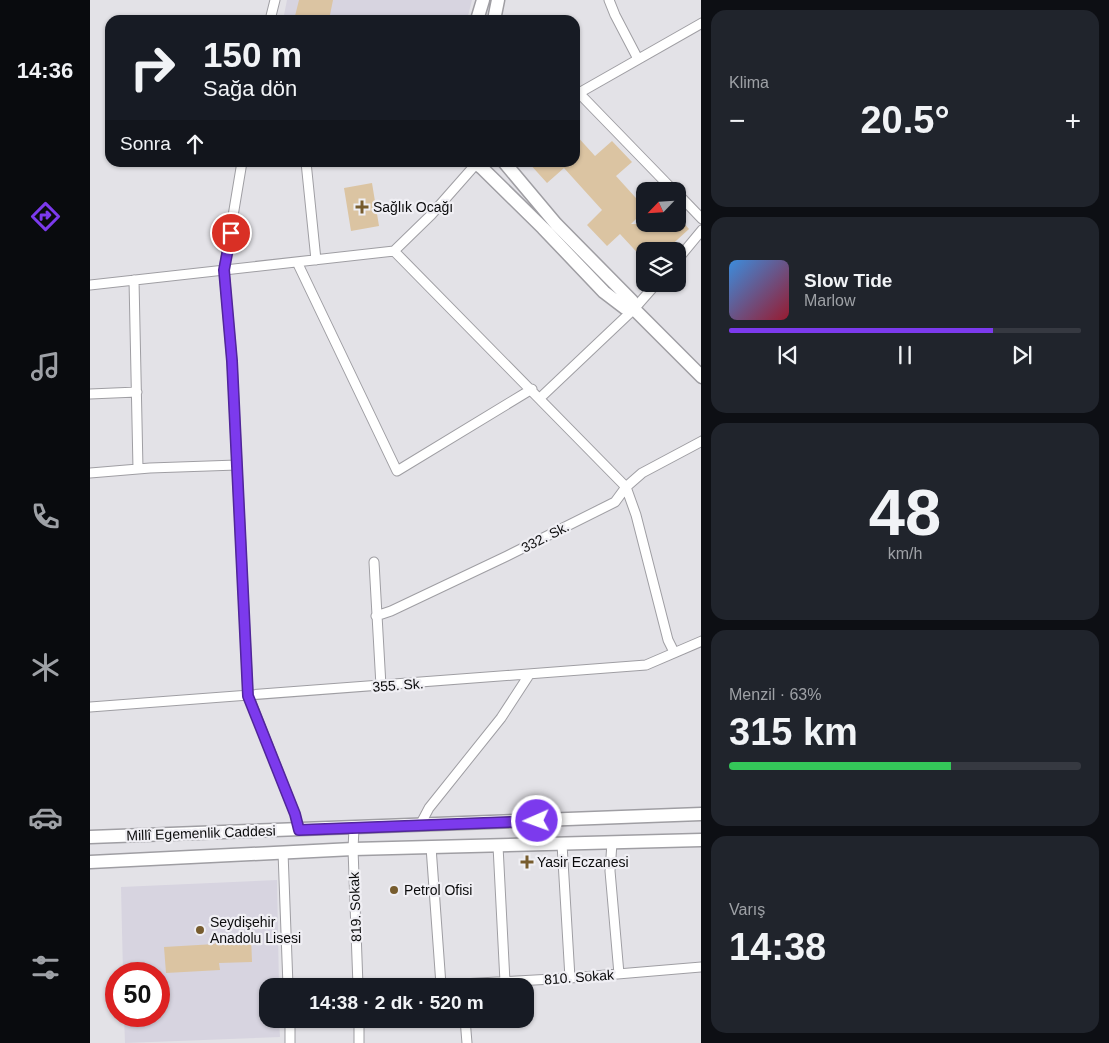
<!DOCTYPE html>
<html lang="tr">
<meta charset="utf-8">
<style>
:root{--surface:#171b24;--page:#20242c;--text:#f1f3f6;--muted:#9ea1a6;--line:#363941;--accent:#7c3aed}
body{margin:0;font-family:Helvetica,sans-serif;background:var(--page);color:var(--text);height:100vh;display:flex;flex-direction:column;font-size:19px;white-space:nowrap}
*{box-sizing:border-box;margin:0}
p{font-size:16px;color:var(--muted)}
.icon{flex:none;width:28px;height:28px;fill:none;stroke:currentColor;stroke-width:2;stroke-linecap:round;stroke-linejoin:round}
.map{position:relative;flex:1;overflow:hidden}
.panel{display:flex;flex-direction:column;gap:10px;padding:10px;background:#0d0f14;width:408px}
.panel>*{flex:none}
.guide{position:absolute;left:15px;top:15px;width:475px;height:152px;border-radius:15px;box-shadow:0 1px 4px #0004;background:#171b24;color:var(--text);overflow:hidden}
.needle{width:32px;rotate:245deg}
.buttons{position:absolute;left:546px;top:182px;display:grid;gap:10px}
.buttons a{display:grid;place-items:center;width:50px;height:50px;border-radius:10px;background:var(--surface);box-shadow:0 1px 4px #0004;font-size:25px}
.speed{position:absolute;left:15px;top:962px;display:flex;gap:10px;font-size:25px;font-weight:700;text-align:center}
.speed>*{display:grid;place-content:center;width:65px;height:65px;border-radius:50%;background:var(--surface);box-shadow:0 1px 4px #0004;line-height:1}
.speed .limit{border:8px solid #d22;background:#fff;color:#111}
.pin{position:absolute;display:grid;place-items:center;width:42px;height:42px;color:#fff;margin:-21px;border:2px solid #fff;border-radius:50%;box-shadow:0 1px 5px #0007}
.me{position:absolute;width:55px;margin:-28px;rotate:268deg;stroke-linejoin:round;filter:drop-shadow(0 0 4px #0008)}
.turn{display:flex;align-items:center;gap:18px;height:105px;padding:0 15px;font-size:22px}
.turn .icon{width:65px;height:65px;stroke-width:2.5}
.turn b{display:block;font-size:35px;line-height:42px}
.then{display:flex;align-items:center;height:48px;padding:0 15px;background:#0003;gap:10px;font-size:19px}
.big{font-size:38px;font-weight:800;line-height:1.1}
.panel .card{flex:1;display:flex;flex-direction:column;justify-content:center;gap:8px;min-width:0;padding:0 18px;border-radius:15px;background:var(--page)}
.panel .dial{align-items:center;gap:0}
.dial b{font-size:65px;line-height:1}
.song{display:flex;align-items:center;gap:15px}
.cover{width:60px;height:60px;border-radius:8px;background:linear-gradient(135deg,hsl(210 70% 55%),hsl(350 70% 35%))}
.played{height:5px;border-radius:2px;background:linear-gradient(90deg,var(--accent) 75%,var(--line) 75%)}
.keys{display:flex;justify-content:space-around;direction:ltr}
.heat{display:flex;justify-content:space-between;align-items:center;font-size:28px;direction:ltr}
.charge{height:8px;border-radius:4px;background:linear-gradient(90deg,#34c759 63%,var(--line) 0)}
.trip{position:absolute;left:169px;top:978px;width:275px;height:50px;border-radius:15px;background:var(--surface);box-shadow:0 1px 4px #0004;font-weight:800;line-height:50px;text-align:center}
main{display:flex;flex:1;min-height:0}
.tab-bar{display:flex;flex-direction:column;width:90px;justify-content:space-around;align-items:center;background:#090b0e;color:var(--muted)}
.tab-bar .icon{width:35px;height:35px}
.tab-bar .selected{color:var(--accent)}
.tab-bar b{font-size:22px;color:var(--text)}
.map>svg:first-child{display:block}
.built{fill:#d7d4e0}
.building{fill:#dbc4a2}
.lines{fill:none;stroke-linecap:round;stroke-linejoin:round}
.street-casing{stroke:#9f9ea3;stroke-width:11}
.secondary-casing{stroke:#9f9ea3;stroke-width:15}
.street{stroke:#fff;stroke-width:9}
.secondary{stroke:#fff;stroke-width:12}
.route-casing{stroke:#51269a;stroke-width:12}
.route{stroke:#7c3aed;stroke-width:9}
.poi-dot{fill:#775c2e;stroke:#f0eff4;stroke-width:2}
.labels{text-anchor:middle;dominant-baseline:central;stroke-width:4.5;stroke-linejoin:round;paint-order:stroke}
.poi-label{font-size:14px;fill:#0b0b0c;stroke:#f0eff4;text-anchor:start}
.street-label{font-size:14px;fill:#0b0b0c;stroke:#f0eff4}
</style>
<main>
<nav class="tab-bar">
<b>14:36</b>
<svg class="icon selected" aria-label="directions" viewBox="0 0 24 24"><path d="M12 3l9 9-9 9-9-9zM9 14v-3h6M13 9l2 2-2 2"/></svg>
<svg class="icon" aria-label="music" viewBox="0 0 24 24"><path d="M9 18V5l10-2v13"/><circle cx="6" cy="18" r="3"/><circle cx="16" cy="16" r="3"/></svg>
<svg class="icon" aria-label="phone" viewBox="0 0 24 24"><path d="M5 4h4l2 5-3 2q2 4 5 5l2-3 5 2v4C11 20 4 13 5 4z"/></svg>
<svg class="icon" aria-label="climate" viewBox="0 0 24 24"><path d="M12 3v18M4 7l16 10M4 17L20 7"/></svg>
<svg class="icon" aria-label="car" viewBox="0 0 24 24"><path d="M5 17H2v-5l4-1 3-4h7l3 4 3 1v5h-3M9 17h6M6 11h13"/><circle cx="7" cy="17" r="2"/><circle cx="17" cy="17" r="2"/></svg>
<svg class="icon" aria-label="filters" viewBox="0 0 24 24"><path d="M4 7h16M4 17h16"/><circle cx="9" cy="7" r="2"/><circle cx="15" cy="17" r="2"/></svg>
</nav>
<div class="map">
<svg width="612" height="1043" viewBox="0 0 612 1043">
<rect width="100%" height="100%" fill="#e3e2e7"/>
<path class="built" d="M 197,0 L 382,0 L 377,20 L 193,20 Z
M 187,880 L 189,986 L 178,986 L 178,1019 L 189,1019 L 190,1037 L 35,1043 L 34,1016 L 69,1016 L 69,974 L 33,974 L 31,887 Z"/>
<path class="building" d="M 209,0 L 243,0 L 239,20 L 204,20 Z
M 485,134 L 505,156 L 522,141 L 542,162 L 526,176 L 555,208 L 555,210 L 541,224 L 588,224 L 588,217 L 599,229 L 575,251 L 555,251 L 555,261 L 530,234 L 517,246 L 497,225 L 512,210 L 474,168 L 457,183 L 438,162 L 485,162 Z
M 282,183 L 289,226 L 261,231 L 254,188 Z
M 161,936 L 162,962 L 129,963 L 130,970 L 76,973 L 74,947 L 125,944 L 125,938 Z"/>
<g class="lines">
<defs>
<path id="street" d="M 519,0 L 525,15 L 548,59
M 180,20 L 185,0
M 485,89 L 584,191
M 489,93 L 612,23
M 152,162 L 134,270 L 142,361 L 158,695 L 205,814 L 209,830
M 216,162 L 226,260
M 588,194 L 612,219
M 304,251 L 536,487 L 546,515 L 578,640 L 584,652
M 588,259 L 612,230
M 207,262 L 307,471 L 442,389
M 44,280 L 48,469
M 0,285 L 304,251 L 341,215 L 386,164
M 0,394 L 47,392
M 450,398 L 544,309 L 566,284
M 0,473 L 60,468 L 147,465
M 284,562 L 291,686
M 286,616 L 301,611 L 417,556 L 525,502 L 536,487 L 552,473 L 612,441
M 0,707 L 556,665 L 612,641
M 330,825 L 339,808 L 411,718 L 439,675
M 264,828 L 263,849 L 268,986
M 522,843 L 520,871 L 529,974
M 472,844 L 480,978
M 408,846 L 415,982
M 341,847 L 351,985
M 193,852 L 198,986
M 336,986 L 480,978 L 612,967
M 200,1019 L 200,1043
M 269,1019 L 269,1043
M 375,1019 L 377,1043"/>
<path id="secondary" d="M 387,20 L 393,0
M 404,20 L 408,0
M 384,162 L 392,168 L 453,228 L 514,292 L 535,308 L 544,309
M 414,162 L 466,224 L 542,301 L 544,309 L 612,377
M 0,837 L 612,814
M 0,862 L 263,849 L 612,840"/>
</defs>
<use href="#street" class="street-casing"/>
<use href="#secondary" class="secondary-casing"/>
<use href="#street" class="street"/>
<use href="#secondary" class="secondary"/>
</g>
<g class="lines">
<defs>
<path id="route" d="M 141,233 L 134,270 L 142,361 L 158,696 L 205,814 L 209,830 L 447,821"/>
</defs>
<use href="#route" class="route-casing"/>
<use href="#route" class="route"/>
</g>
<g class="poi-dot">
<path d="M269.5 199.5h5v5h5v5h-5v5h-5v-5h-5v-5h5z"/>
<path d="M434.5 854.5h5v5h5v5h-5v5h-5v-5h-5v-5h5z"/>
<circle cx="304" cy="890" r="5"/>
<circle cx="110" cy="930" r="5"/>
</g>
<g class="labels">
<g class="poi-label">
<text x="283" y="207">Sağlık Ocağı</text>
<text x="447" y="862">Yasir Eczanesi</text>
<text x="314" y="890">Petrol Ofisi</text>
<text x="120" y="922">Seydişehir<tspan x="120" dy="16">Anadolu Lisesi</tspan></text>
</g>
<g class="street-label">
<text transform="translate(455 537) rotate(-27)">332. Sk.</text>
<text transform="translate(308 685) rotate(-4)">355. Sk.</text>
<text transform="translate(111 833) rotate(-2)">Millî Egemenlik Caddesi</text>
<text transform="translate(265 907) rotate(-92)">819. Sokak</text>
<text transform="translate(489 977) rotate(-4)">810. Sokak</text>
</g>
</g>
</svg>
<div class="buttons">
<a><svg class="needle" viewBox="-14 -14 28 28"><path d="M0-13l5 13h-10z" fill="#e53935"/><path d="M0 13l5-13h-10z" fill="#9ea1a6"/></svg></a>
<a><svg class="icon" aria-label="layers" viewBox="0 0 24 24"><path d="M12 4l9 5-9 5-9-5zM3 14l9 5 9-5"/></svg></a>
</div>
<div class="speed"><div class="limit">50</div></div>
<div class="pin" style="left:141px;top:233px;background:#d93025"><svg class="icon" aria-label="arrive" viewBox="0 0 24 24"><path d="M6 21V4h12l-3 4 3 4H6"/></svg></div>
<svg class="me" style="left:447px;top:821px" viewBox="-20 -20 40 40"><circle r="17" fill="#7c3aed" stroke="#fff" stroke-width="3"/><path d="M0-11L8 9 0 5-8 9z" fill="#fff"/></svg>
<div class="trip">14:38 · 2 dk · 520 m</div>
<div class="guide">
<div class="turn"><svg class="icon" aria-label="right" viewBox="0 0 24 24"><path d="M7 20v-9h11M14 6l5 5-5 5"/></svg><div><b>150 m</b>Sağa dön</div></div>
<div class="then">Sonra<svg class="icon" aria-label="ahead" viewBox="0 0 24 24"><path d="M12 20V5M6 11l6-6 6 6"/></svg></div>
</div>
</div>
<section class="panel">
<div class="card"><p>Klima</p>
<div class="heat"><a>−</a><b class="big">20.5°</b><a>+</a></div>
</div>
<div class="card">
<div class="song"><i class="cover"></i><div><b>Slow Tide</b><p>Marlow</p></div></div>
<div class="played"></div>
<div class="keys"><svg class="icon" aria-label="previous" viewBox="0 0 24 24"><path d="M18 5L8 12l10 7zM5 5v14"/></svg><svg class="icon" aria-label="pause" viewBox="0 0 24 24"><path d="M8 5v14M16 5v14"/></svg><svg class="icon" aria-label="next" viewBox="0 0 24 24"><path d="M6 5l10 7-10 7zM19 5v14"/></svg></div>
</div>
<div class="card dial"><b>48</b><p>km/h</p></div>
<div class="card"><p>Menzil · 63%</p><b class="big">315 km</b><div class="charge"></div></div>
<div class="card"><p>Varış</p><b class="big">14:38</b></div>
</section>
</main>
